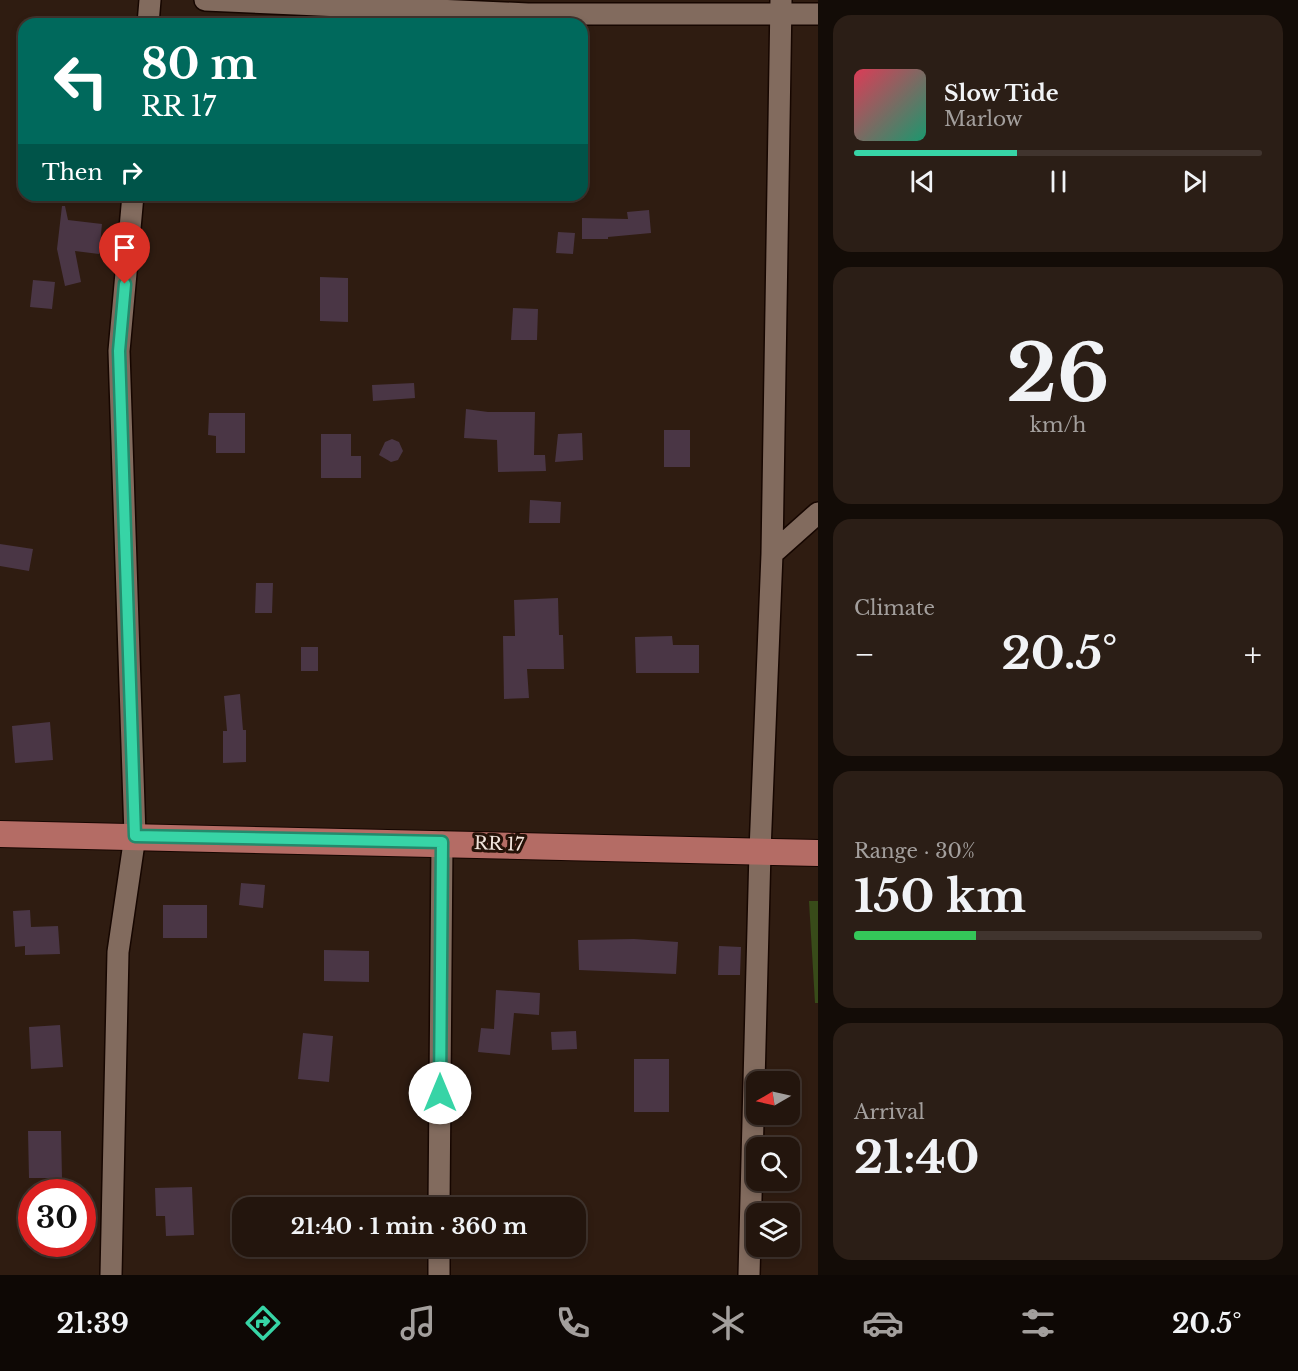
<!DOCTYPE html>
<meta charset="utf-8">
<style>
:root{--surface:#23150d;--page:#2b1e16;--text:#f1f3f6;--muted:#a39f9d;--line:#40342e;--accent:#37d4a6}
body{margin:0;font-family:"Libre Baskerville",serif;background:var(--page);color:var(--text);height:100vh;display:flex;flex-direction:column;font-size:22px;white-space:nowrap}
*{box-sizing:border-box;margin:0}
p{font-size:20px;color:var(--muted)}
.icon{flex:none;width:33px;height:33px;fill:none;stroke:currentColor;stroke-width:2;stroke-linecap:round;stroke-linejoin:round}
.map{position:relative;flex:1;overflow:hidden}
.sheet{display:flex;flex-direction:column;gap:15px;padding:15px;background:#130c07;width:480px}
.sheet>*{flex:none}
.banner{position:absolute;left:18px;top:18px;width:570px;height:183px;border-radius:18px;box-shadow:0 3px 9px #0003,0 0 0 2px var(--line);background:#00695c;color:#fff;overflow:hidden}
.needle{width:39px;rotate:261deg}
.buttons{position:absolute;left:746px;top:1071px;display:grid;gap:12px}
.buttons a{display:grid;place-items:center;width:54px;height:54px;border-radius:12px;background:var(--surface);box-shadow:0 3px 9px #0003,0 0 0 2px var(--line);font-size:30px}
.speed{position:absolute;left:18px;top:1179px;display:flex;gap:12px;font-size:30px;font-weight:700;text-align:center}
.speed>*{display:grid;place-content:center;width:78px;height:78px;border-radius:50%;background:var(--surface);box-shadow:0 3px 9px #0003,0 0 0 2px var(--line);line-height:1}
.speed .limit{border:9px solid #d22;background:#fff;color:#111}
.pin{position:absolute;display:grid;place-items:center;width:51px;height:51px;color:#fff;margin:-62px -26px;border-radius:50% 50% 50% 0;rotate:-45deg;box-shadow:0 0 6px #0007}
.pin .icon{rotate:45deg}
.me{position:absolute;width:66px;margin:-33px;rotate:0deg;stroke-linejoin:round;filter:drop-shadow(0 0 4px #0008)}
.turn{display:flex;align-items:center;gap:21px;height:126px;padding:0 24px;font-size:27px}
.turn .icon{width:78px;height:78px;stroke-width:2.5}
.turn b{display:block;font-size:42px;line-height:51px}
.then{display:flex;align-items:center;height:57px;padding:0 24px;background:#0003;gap:12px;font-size:22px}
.big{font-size:45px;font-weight:800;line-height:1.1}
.sheet .tile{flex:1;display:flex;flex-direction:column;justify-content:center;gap:9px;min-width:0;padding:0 21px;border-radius:18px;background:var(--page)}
.sheet .dial{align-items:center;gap:0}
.dial b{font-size:78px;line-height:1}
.song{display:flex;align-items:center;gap:18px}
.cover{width:72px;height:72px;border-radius:9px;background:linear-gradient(135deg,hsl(350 70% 55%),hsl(160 70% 35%))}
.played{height:6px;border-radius:3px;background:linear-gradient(90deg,var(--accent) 40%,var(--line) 40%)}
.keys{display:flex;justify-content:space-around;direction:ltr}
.heat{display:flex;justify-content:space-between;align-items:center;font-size:33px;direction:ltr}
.charge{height:9px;border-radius:4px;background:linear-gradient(90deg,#34c759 30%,var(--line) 0)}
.trip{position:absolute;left:232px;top:1197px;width:354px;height:60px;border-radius:18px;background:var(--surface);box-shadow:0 3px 9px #0003,0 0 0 2px var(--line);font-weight:800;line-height:60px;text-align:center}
.tabs{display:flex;height:96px;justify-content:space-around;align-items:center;background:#0e0805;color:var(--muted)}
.tabs .icon{width:42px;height:42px}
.tabs .selected{color:var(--accent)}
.tabs b{font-size:27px;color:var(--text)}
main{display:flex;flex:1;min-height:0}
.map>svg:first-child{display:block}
.green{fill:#384b19}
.building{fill:#4a3645}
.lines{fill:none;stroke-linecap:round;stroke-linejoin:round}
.minor-casing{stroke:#160600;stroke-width:24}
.major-casing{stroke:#160600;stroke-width:28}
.minor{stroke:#826b5e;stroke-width:21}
.major{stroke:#b46c65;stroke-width:26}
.route-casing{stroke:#248a6c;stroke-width:15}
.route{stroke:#37d4a6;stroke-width:10}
.labels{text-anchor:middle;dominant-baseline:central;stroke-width:6;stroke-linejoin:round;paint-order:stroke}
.street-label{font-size:18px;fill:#f2e5dd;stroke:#251208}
</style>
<main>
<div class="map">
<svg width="818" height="1275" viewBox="0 0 818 1275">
<rect width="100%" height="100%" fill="#2f1c11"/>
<path class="green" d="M 809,901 L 818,901 L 818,1003 L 815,1003 Z"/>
<path class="building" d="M 62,206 L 65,206 L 68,220 L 102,224 L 99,254 L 75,251 L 81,282 L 65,286 L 57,249 Z
M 649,210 L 651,233 L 608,237 L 608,239 L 582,239 L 582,218 L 628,219 L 627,212 Z
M 558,232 L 575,233 L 573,254 L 556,253 Z
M 320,277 L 348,278 L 348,322 L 320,321 Z
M 33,280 L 55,282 L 52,309 L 30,307 Z
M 513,308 L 538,309 L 537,340 L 511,340 Z
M 414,383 L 415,398 L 373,401 L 372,385 Z
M 466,409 L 488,412 L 535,412 L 534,455 L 545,455 L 546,471 L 498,472 L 497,440 L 464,438 Z
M 209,413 L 245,413 L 245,453 L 216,453 L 216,436 L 208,435 Z
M 664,430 L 690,430 L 690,467 L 664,467 Z
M 582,433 L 583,460 L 555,462 L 558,434 Z
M 321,434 L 351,434 L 351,456 L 361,456 L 361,478 L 321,478 Z
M 392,439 L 399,442 L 403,451 L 398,460 L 391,462 L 379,455 L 385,442 Z
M 530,500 L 561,502 L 560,523 L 529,523 Z
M 0,544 L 33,549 L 29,571 L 0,566 Z
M 256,583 L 273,583 L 272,613 L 255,613 Z
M 558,598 L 559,635 L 563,635 L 564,669 L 527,669 L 529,698 L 504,699 L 503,636 L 515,636 L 514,600 Z
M 672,636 L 673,645 L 699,645 L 699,673 L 636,673 L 635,637 Z
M 301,647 L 318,647 L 318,671 L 301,671 Z
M 240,694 L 243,730 L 246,730 L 246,762 L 223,763 L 223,731 L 227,731 L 224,696 Z
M 50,722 L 53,760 L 15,763 L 12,726 Z
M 241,883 L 265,885 L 263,908 L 239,905 Z
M 163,905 L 207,905 L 207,938 L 163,938 Z
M 30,910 L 31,927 L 58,926 L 60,954 L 25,955 L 25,946 L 15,947 L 13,911 Z
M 634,939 L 678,942 L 676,974 L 579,970 L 578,940 Z
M 719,946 L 741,947 L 740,975 L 718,975 Z
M 324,950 L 369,951 L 369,982 L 324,981 Z
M 496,990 L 540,993 L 539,1015 L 514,1013 L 510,1055 L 478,1052 L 481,1028 L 494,1029 Z
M 60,1025 L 63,1067 L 31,1069 L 29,1027 Z
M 576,1031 L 577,1049 L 552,1050 L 551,1032 Z
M 303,1033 L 333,1036 L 329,1082 L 298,1079 Z
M 634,1059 L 669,1059 L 669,1112 L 634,1112 Z
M 28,1131 L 61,1131 L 62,1178 L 29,1178 Z
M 192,1187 L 194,1235 L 166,1236 L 165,1216 L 156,1216 L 155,1188 Z"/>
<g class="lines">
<defs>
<path id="minor" d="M 205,0 L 528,14 L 818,14
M 148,24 L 150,0
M 772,554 L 818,513
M 439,1208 L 442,842
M 111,1275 L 118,952 L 135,836 L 119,351 L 133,195
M 439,1275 L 439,1246
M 749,1275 L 760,851 L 772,554 L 781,0"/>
<path id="major" d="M 0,834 L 818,853"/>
</defs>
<use href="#minor" class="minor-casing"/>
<use href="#major" class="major-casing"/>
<use href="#minor" class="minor"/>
<use href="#major" class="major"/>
</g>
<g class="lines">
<defs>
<path id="route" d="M 125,284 L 119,351 L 135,836 L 442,842 L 440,1093"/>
</defs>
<use href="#route" class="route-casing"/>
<use href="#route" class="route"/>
</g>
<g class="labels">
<g class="street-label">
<text transform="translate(499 844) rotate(2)">RR 17</text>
</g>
</g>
</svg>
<div class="buttons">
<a><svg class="needle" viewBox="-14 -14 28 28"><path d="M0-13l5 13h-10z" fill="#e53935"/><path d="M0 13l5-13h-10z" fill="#a39f9d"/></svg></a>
<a><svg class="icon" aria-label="search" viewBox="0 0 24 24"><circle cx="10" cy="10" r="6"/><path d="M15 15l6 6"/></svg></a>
<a><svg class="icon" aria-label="layers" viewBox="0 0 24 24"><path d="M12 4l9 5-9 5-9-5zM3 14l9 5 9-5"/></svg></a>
</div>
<div class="speed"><div class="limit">30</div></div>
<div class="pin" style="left:125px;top:284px;background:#d93025"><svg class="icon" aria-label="arrive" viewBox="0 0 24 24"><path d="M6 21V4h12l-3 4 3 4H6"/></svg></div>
<svg class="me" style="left:440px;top:1093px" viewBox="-20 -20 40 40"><circle r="19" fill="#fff"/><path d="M0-13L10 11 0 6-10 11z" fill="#37d4a6"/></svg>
<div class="trip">21:40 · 1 min · 360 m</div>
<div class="banner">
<div class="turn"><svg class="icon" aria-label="left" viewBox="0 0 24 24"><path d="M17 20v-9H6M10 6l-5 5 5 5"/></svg><div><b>80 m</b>RR 17</div></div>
<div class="then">Then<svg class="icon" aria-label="right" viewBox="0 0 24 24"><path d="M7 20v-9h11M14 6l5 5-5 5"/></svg></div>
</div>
</div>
<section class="sheet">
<div class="tile">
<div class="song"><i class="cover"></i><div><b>Slow Tide</b><p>Marlow</p></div></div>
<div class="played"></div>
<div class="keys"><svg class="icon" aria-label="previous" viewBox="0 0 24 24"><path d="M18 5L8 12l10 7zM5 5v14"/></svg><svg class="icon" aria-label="pause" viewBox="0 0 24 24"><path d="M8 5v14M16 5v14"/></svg><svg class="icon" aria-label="next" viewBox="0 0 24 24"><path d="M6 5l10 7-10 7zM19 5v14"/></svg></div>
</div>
<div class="tile dial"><b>26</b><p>km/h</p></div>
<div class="tile"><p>Climate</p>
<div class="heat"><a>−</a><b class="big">20.5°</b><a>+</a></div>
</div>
<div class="tile"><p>Range · 30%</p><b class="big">150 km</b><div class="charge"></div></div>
<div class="tile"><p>Arrival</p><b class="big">21:40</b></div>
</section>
</main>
<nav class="tabs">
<b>21:39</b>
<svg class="icon selected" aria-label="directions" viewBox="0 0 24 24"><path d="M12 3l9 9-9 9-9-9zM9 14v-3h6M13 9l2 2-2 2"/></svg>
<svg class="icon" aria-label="music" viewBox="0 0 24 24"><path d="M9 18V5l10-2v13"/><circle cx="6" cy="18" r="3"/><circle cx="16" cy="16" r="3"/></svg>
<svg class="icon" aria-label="phone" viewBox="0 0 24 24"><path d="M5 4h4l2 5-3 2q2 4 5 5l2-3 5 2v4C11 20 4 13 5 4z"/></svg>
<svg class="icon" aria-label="climate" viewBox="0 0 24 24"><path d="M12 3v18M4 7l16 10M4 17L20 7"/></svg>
<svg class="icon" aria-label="car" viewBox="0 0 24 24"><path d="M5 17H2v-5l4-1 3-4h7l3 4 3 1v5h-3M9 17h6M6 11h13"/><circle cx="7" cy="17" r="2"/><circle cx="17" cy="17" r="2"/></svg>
<svg class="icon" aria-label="filters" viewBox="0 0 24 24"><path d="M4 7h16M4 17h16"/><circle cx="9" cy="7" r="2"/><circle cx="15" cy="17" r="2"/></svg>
<b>20.5°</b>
</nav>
